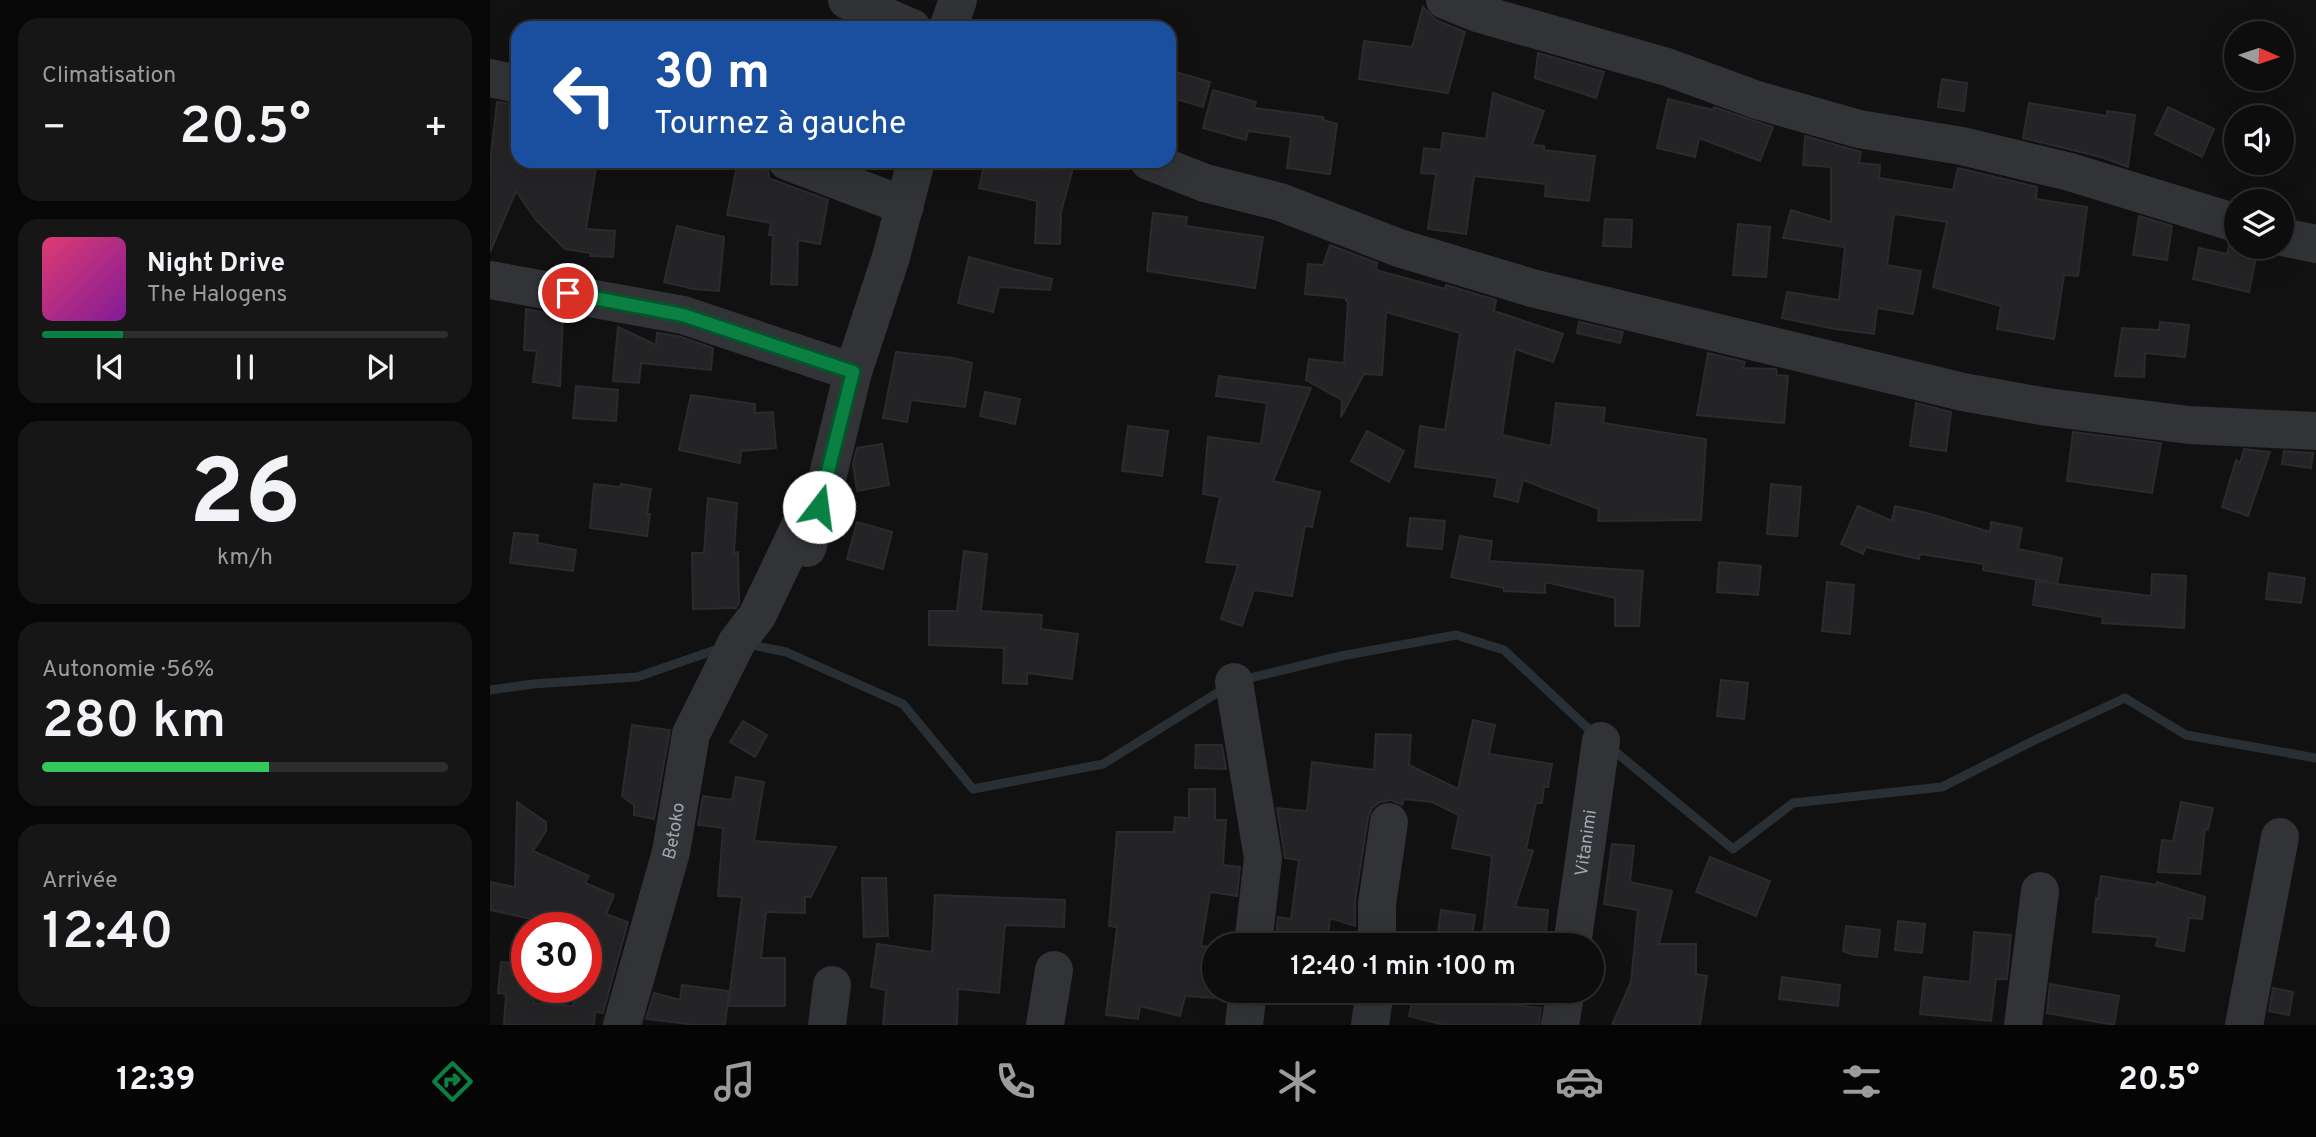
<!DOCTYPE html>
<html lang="fr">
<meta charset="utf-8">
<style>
:root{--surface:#0d0d0e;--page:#161617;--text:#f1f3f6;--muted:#9a9c9e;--line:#2d2d2e;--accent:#0b8043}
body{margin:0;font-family:Overpass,sans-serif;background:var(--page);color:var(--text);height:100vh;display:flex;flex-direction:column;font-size:26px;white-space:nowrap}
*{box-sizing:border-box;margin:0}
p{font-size:23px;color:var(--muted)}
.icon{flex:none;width:38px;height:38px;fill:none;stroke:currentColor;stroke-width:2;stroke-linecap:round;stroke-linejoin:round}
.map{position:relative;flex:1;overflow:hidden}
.side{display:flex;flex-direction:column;gap:18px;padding:18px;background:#070708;width:490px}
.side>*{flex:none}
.guide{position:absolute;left:21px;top:21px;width:665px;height:147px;border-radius:21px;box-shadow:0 7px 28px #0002,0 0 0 2px var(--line);background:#1a4fa0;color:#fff;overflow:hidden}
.needle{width:46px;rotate:93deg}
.buttons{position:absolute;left:1734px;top:21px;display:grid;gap:14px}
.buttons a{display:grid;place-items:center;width:70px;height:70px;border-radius:50%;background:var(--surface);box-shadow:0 7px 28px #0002,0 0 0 2px var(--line);font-size:35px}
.speed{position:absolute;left:21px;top:912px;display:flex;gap:14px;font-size:35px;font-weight:700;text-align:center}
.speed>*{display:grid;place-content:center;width:91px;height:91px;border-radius:50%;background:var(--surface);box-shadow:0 7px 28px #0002,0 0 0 2px var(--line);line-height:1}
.speed .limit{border:10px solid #d22;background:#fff;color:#111}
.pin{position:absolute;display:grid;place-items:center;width:60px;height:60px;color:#fff;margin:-30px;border:4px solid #fff;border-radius:50%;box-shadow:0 2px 7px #0007}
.me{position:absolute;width:77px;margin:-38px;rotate:15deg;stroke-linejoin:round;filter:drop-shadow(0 0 5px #0008)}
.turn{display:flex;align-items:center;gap:24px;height:147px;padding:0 28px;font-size:32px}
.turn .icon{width:91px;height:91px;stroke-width:2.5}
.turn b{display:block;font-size:49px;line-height:60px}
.big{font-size:52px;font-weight:600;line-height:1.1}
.side .widget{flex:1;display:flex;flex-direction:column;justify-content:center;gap:10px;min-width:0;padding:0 24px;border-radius:21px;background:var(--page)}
.side .dial{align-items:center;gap:0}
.dial b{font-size:91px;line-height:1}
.song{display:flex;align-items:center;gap:21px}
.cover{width:84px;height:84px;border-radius:10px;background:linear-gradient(135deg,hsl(340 70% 55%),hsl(290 70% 35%))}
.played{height:7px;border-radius:4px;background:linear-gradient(90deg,var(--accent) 20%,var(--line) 20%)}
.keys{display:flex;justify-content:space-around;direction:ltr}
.heat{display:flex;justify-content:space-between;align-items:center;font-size:38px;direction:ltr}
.charge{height:10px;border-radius:5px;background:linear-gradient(90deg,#34c759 56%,var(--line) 0)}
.trip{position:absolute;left:712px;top:933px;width:402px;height:70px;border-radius:35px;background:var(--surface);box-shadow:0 7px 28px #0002,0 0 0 2px var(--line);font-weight:600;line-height:70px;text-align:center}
.menu{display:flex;height:112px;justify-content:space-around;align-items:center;background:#050506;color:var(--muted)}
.menu .icon{width:49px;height:49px}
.menu .active{color:var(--accent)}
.menu b{font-size:32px;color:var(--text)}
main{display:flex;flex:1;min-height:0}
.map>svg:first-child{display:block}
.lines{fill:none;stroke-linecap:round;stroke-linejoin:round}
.stream{stroke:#282f35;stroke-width:9}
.building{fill:#242426;stroke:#2b2b2e;stroke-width:2}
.minor{stroke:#323337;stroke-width:38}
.route-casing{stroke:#07532c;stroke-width:18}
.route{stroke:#0b8043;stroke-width:12}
.labels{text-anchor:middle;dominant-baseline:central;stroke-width:7;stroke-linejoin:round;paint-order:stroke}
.street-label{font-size:18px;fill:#a3a7b2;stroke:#0c0c0d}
</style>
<main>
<section class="side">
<div class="widget"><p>Climatisation</p>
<div class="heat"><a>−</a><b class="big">20.5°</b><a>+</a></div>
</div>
<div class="widget">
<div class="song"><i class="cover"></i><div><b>Night Drive</b><p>The Halogens</p></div></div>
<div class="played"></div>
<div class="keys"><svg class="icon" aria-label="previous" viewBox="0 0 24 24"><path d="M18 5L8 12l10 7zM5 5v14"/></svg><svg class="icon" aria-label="pause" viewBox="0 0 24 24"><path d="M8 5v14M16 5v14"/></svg><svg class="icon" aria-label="next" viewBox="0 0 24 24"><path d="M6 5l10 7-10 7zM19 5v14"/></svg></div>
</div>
<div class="widget dial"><b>26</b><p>km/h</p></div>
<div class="widget"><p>Autonomie · 56%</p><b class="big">280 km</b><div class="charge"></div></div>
<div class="widget"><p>Arrivée</p><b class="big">12:40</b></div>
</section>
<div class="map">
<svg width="1826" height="1025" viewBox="0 0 1826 1025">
<rect width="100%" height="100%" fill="#111112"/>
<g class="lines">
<path class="stream" d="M 257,644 L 296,652 L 413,704 L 483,789 L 613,764 L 735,688
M 751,680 L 851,656 L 966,635 L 1014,650 L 1106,736
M 0,690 L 43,684 L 147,677 L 231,648
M 1122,749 L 1243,849 L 1303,803 L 1452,787 L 1541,742 L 1635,698 L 1696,735 L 1826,758"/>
</g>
<path class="building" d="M 933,7 L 946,20 L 975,32 L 958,93 L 869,79 L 874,41 L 922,47 Z
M 1048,53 L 1114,72 L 1106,98 L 1045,78 Z
M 679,70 L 720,82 L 713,107 L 679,97 Z
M 1452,79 L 1477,83 L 1474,111 L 1448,107 Z
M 723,90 L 766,102 L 764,108 L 833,117 L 833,120 L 847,124 L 840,174 L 797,168 L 801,137 L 758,131 L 756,140 L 713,128 Z
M 1003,93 L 1054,111 L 1042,145 L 1054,146 L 1054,150 L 1105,156 L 1099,201 L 1055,196 L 1056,184 L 984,176 L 976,234 L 938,229 L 946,174 L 931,173 L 934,148 L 951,150 L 953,133 L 996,139 Z
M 1178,99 L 1223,110 L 1224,107 L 1283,127 L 1270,161 L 1209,138 L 1205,157 L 1167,148 Z
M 7,102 L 28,105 L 28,161 L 107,161 L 96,229 L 125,231 L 123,257 L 100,256 L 100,253 L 75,249 L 46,220 L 26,191 L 0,252 L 0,164 Z
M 1539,103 L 1617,116 L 1617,111 L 1645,115 L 1638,167 L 1611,157 L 1533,138 Z
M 1678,107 L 1724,129 L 1712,157 L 1665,134 Z
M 1315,136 L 1371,152 L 1369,163 L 1390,165 L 1389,178 L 1463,190 L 1468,168 L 1547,187 L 1546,199 L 1597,207 L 1588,276 L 1574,275 L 1564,339 L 1507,329 L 1511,306 L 1443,287 L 1457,222 L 1404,214 L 1397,265 L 1431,271 L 1423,314 L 1387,308 L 1384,334 L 1345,329 L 1292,318 L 1297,292 L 1349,300 L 1355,247 L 1293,238 L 1301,210 L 1341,222 L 1341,167 L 1313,165 Z
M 248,161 L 276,161 L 279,174 L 278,178 L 338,200 L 330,244 L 308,240 L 307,285 L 281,284 L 283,235 L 279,235 L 281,223 L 237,215 Z
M 495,161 L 514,161 L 556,171 L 559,161 L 585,161 L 571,212 L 570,244 L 545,243 L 547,201 L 489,188 Z
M 663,213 L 697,217 L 696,226 L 773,237 L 765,288 L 657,271 Z
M 1649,216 L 1682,226 L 1677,260 L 1643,255 Z
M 1115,219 L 1142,220 L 1141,247 L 1113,246 Z
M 1248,224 L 1280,227 L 1276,277 L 1243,275 Z
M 187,226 L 234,237 L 229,291 L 204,289 L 174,282 Z
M 840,245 L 887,263 L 886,270 L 955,289 L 956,285 L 1006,300 L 1004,311 L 1073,334 L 1063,362 L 1025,349 L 1012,435 L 1061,446 L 1066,403 L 1115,408 L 1113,423 L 1216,439 L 1211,520 L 1108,521 L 1109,509 L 1033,480 L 1028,502 L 1004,496 L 1008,478 L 925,467 L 930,426 L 955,430 L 970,333 L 896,312 L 892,375 L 874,374 L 851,417 L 852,400 L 816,380 L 819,359 L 854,363 L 858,302 L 856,301 L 856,298 L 815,294 L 818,264 L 833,265 Z
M 1739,246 L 1767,252 L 1759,292 L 1703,279 L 1709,248 L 1737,254 Z
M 479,257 L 562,279 L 560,290 L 509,287 L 503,312 L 468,303 Z
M 36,309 L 73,316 L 70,386 L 43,382 L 47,351 L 34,350 Z
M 1089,322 L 1133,332 L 1130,343 L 1087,333 Z
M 1670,322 L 1699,325 L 1695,357 L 1655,353 L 1654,377 L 1625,376 L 1632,328 L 1669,330 Z
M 128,327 L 166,345 L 167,333 L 188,336 L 223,348 L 221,370 L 151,363 L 149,383 L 123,381 Z
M 406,352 L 463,358 L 482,363 L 475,407 L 421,400 L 417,422 L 393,418 Z
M 1218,353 L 1255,362 L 1253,368 L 1286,369 L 1287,375 L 1298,376 L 1294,423 L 1207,415 Z
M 729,376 L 821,388 L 783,481 L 830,492 L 822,527 L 815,526 L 802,596 L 764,590 L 752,626 L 731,619 L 748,565 L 716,562 L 730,497 L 713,494 L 718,437 L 771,444 L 777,403 L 726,396 Z
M 86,386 L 128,390 L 126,421 L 83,418 Z
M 495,392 L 530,399 L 525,424 L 490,416 Z
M 201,395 L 265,404 L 265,413 L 283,412 L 286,448 L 251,451 L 250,463 L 189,450 Z
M 1426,403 L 1461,412 L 1456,451 L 1420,446 Z
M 638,426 L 678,431 L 672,476 L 632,471 Z
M 877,431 L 914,451 L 899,482 L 861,461 Z
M 1583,432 L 1671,443 L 1662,493 L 1577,481 Z
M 392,444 L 399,485 L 367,491 L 363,464 L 367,448 Z
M 1754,449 L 1780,452 L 1758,516 L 1732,507 L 1746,460 L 1750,463 Z
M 1794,451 L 1823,453 L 1821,468 L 1792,464 Z
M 104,484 L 130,487 L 131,484 L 161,489 L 157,514 L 160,514 L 157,536 L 100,528 Z
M 1281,484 L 1311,487 L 1307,536 L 1277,534 Z
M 218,498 L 247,503 L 244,553 L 248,552 L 249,603 L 246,608 L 203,609 L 202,553 L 214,553 Z
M 1368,506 L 1402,521 L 1405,506 L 1437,513 L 1500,532 L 1501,522 L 1532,528 L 1528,549 L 1572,558 L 1567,584 L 1661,596 L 1662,574 L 1696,576 L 1694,628 L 1612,623 L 1613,617 L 1543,605 L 1546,581 L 1565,583 L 1493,570 L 1494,564 L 1430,554 L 1429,559 L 1376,547 L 1373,554 L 1351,544 Z
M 920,518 L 955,521 L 952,549 L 917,546 Z
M 367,522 L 402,532 L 393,569 L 357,559 Z
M 24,533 L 48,535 L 47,543 L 86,550 L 83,571 L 20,563 Z
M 970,536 L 1002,541 L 999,561 L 1153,571 L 1149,626 L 1125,626 L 1125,598 L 1055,582 L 1055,593 L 1014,591 L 1014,588 L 961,577 Z
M 474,551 L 497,554 L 491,611 L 552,615 L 551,629 L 588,634 L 582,679 L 537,673 L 537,684 L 513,683 L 514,648 L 439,645 L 439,611 L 467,611 Z
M 1229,562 L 1271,566 L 1268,595 L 1227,592 Z
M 1779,573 L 1815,578 L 1811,603 L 1776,599 Z
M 1337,582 L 1364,585 L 1360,634 L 1332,631 Z
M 1231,680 L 1258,683 L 1254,719 L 1227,716 Z
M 983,720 L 1005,725 L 999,754 L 1062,764 L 1058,787 L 1054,787 L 1052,803 L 1046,803 L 1036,849 L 1043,851 L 1025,907 L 1058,910 L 1055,943 L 993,936 L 1002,856 L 962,848 L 969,815 L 942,802 L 914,799 L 912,805 L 901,800 L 890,802 L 882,808 L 878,818 L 865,901 L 865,926 L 840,918 L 837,945 L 785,945 L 788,917 L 801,919 L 809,860 L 795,858 L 787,808 L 817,811 L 822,762 L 884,770 L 886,734 L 921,735 L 919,765 L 968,789 Z
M 253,721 L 277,735 L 265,757 L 240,742 Z
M 142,725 L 180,730 L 164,819 L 144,815 L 144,805 L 132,796 Z
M 706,745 L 732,745 L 736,769 L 705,768 Z
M 246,777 L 274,782 L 264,841 L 346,847 L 321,897 L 315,897 L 315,913 L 276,912 L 271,958 L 295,958 L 295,1006 L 238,1006 L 252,897 L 228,896 L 233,828 L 208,825 L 213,796 L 242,800 Z
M 699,789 L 725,789 L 725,820 L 736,820 L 733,865 L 750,867 L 747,896 L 720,892 L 711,946 L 724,947 L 724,998 L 695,996 L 690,1016 L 650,1006 L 648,1019 L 616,1015 L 627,927 L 619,926 L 627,832 L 684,832 L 685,817 L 699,818 Z
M 27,802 L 56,822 L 56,831 L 43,851 L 99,876 L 95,883 L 124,895 L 116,914 L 138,922 L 113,1013 L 105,1012 L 104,1025 L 14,1025 L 16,994 L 8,993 L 11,962 L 37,965 L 37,987 L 45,987 L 44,1003 L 83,1006 L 88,987 L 96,987 L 96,928 L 83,928 L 43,914 L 42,919 L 0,910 L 0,882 L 25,887 Z
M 1691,802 L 1723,808 L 1718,830 L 1715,829 L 1710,874 L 1668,872 L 1672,840 L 1683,841 Z
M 1122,844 L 1144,846 L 1140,882 L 1182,891 L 1169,944 L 1206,944 L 1206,974 L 1217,976 L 1210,1025 L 1122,1025 L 1141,982 L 1148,910 L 1114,904 Z
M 1220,857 L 1280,881 L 1266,916 L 1206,892 Z
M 1611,876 L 1667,885 L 1667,882 L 1715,897 L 1712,919 L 1699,918 L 1694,951 L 1666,946 L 1668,937 L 1603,932 L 1606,898 L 1608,899 Z
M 372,878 L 396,878 L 398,936 L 374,937 Z
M 445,895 L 575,900 L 574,927 L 515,925 L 509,993 L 468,989 L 467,1025 L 393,1025 L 396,990 L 381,987 L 387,944 L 442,952 Z
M 951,910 L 985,915 L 981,945 L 947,940 Z
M 1408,921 L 1435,924 L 1432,953 L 1405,950 Z
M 1356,926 L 1390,930 L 1387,957 L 1364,955 L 1353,951 Z
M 1484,932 L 1521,935 L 1517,979 L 1506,979 L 1501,1021 L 1430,1014 L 1434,977 L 1480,982 Z
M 1292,977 L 1350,985 L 1348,1006 L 1289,999 Z
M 1560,984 L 1629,996 L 1624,1025 L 1557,1013 Z
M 192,985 L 239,991 L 235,1025 L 207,1025 L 156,1019 L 164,993 L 190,1000 Z
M 1783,988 L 1803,992 L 1799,1015 L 1779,1011 Z
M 925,990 L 969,1000 L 1051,1008 L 1049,1025 L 954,1025 L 919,1016 Z"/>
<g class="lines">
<g class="minor">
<path d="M 357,0 L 422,28"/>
<path d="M 955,0 L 987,13 L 1177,67 L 1267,100 L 1369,129 L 1472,146 L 1580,172 L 1746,223"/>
<path d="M 458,28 L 468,0"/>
<path d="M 0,78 L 28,84"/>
<path d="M 297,161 L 415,206"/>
<path d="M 659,161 L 715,183 L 790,202 L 909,248 L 1042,288 L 1473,392 L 1557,407 L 1699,425 L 1826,431"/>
<path d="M 1792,237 L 1826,244"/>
<path d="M 0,280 L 193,315 L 363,372"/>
<path d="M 317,544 L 317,548 L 335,487 L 363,372 L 401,257 L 426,161"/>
<path d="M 744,682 L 773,858 L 763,945"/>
<path d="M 887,945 L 887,904 L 899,822"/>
<path id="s1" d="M 1082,945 L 1111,741"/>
<path id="s2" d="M 132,1025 L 181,852 L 201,734 L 247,642 L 267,616 L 312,522"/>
<path d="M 337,1025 L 342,985"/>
<path d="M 555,1025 L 564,970"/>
<path d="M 754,1025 L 758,990"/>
<path d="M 880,1025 L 885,990"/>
<path d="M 1070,1025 L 1076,990"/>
<path d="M 1533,1025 L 1550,891"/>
<path d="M 1754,1025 L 1790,837"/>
</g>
</g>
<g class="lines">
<defs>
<path id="route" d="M 78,293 L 193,315 L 363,372 L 329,507"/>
</defs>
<use href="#route" class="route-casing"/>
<use href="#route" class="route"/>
</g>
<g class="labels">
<g class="street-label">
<text stroke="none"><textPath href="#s2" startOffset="201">Betoko</textPath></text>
<text stroke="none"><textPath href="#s1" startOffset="103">Vitanimi</textPath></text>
</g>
</g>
</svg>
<div class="buttons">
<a><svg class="needle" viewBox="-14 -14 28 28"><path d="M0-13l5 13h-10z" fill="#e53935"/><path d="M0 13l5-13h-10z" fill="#9a9c9e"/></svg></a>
<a><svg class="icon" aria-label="sound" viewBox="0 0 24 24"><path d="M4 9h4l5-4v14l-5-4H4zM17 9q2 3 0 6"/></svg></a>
<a><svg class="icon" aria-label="layers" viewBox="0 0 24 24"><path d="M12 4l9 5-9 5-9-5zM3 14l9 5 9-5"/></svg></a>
</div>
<div class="speed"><div class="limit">30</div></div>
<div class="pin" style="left:78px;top:293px;background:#d93025"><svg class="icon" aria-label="arrive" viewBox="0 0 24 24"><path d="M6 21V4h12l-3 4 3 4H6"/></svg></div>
<svg class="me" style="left:329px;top:507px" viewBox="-20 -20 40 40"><circle r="19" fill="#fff"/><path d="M0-13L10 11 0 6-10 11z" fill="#0b8043"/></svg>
<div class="trip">12:40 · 1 min · 100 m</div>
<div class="guide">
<div class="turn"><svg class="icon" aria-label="left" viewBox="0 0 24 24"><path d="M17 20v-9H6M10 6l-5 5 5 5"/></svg><div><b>30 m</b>Tournez à gauche</div></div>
</div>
</div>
</main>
<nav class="menu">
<b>12:39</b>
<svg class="icon active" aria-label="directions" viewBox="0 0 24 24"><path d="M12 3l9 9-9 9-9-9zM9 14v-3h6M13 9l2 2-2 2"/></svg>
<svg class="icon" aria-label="music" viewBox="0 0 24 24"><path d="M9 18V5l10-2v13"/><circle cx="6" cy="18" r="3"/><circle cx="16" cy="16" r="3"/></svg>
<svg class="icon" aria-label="phone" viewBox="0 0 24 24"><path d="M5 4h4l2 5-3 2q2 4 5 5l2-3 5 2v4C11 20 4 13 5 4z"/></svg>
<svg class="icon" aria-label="climate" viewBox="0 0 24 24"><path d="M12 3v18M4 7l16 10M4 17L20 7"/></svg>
<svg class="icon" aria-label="car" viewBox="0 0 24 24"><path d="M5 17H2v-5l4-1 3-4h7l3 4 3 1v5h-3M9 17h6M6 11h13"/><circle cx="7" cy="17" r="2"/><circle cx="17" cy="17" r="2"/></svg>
<svg class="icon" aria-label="filters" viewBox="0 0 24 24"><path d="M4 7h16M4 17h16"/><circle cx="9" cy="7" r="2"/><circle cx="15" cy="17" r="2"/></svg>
<b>20.5°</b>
</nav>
